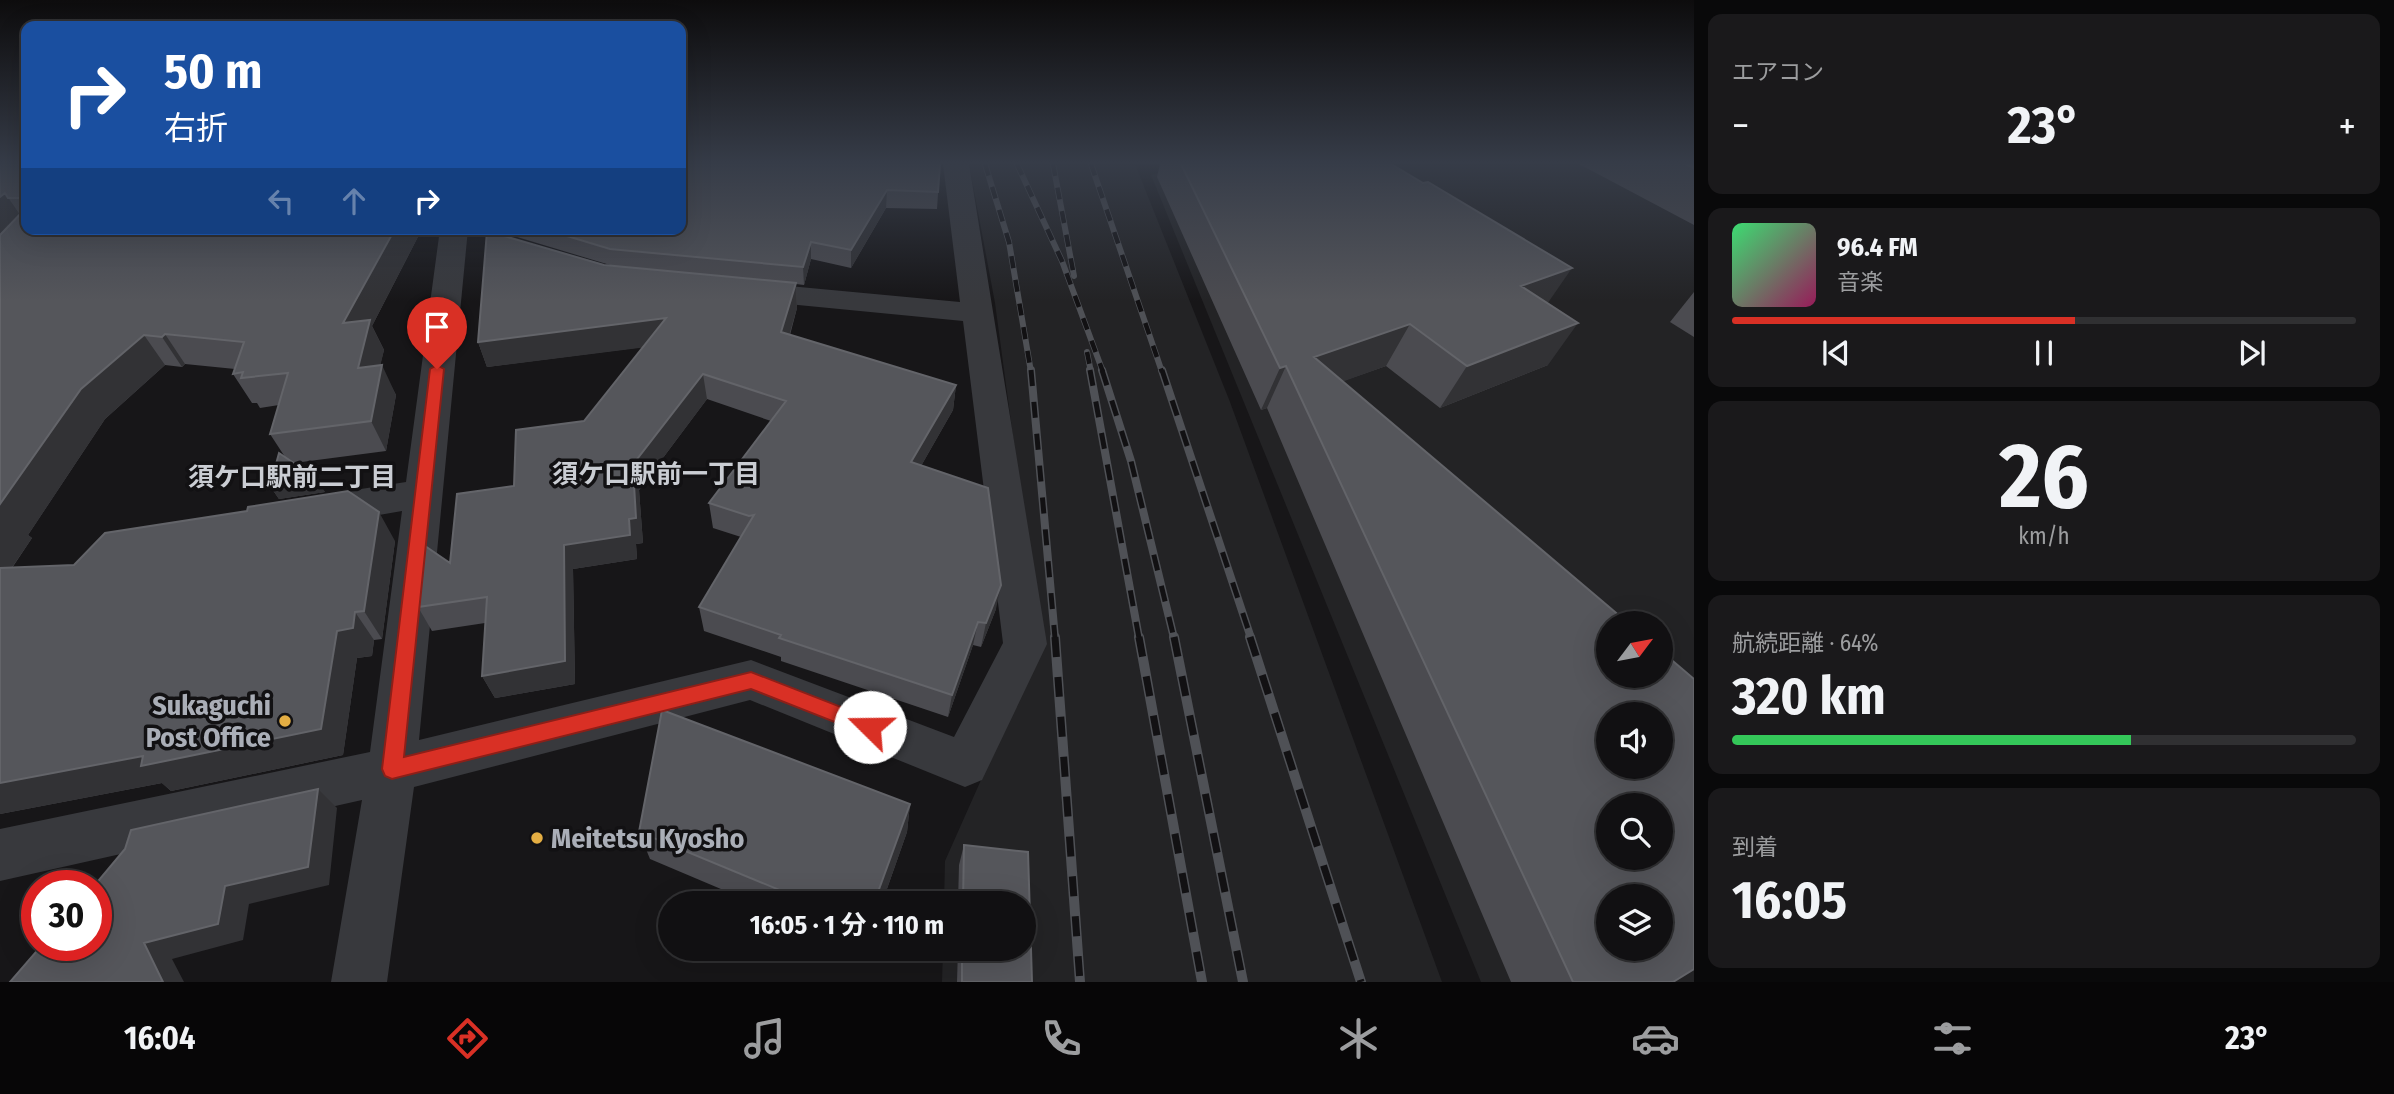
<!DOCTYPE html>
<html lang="ja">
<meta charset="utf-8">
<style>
:root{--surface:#111012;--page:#1a191b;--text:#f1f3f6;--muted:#9c9d9f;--line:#303032;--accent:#d93025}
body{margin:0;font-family:"Fira Sans Condensed","Noto Sans JP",sans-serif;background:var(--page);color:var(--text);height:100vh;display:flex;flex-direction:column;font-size:26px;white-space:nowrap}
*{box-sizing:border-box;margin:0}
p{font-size:23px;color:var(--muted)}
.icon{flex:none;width:38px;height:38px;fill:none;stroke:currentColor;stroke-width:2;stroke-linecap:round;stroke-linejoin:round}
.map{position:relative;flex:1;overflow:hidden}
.drawer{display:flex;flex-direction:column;gap:14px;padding:14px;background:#09090a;width:700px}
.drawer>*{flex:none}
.banner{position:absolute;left:21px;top:21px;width:665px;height:214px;border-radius:14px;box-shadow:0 7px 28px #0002,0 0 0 2px var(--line);background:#1a4fa0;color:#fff;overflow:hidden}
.needle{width:46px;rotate:58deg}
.tools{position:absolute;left:1596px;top:611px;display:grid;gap:14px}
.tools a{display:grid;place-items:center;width:77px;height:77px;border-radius:50%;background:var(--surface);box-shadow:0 7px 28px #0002,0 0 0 2px var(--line);font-size:35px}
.speed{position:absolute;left:21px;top:870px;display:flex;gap:14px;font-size:35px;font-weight:700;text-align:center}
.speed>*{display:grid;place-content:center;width:91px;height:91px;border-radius:50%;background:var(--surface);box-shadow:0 7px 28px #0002,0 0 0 2px var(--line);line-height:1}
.speed .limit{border:10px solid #d22;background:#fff;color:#111}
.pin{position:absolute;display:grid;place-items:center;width:60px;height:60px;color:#fff;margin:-72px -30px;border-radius:50% 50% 50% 0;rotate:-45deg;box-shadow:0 0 7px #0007}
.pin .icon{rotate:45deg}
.me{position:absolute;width:77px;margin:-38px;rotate:292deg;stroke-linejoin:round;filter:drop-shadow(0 0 5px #0008)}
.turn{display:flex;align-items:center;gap:24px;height:147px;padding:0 28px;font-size:32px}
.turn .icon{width:91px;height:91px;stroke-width:2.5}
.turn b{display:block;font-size:49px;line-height:60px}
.lanes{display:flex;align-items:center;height:66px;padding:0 28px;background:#0003;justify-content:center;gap:35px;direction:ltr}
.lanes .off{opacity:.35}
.big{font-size:52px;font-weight:700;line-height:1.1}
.drawer .widget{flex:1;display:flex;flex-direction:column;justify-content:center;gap:10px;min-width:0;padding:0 24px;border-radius:14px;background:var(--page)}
.drawer .dial{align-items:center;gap:0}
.dial b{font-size:91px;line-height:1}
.song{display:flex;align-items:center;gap:21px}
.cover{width:84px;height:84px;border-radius:10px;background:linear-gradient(135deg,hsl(140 70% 55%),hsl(330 70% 35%))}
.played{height:7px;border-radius:4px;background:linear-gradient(90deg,var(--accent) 55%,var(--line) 55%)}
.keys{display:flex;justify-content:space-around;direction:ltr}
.heat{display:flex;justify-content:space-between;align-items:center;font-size:38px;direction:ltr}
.charge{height:10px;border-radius:5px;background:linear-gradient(90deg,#34c759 64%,var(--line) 0)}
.trip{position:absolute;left:658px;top:891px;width:378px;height:70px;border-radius:35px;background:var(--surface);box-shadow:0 7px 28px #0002,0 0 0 2px var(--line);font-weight:700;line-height:70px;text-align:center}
.tab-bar{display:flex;height:112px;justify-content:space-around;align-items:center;background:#070607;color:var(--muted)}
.tab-bar .icon{width:49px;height:49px}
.tab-bar .selected{color:var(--accent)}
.tab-bar b{font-size:32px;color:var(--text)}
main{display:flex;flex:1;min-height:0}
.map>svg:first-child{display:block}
.built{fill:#232325;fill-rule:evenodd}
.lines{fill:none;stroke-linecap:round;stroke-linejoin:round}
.street{fill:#38393d;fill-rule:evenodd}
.rail-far2-casing{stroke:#4f5156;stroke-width:6}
.rail-far1-casing{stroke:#4f5156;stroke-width:8}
.rail-casing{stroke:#4f5156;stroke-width:10}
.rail-far2{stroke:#121113;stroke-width:4.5;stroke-dasharray:12;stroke-linecap:butt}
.rail-far1{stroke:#121113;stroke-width:5;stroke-dasharray:16;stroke-linecap:butt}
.rail{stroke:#121113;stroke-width:7;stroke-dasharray:20;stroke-linecap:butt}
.wall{fill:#4b4b50}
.shaded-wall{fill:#323235}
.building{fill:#55565b;stroke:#636469;stroke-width:2;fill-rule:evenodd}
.route{fill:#d93025;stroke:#8d1f18;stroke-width:2}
.poi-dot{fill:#e4ae43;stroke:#121113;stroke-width:2.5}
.labels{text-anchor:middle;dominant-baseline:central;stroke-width:7;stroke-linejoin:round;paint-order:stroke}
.neighbourhood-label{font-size:26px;font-weight:bold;fill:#cacdd3;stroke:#121113}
.near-poi-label{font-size:28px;font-weight:bold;fill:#aaaeb7;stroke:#121113;text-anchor:end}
</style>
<main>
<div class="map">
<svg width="1694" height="982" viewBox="0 0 1694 982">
<rect width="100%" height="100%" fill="#171618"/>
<path class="built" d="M 969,164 L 1135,164 L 1230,402 L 1442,982 L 942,982 L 943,949 L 1024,948 L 1024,903 L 944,903 L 945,861 L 1041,645 L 995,303 Z
M 1192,164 L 1694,164 L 1694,982 L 1481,982 L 1151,175 ZM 1608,623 L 1661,623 L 1661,676 L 1608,676 ZM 1608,714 L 1661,714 L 1661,766 L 1608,766 ZM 1608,805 L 1661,805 L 1661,858 L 1608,858 ZM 1608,896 L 1661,896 L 1661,948 L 1608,948 Z"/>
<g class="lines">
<path class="street" d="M 943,164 L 969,164 L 1047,644 L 982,780 L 965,787 L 750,700 L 414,787 L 387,982 L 331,982 L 362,800 L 0,881 L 0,829 L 370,752 L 402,511 L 316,526 L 302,522 L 296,511 L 302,500 L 316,496 L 406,482 L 440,229 L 468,229 L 419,740 L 751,660 L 954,737 L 1003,643 L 963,321 L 746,300 L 735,298 L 730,291 L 735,284 L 746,282 L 960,302 Z"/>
<defs>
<path id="rail-far2" d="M 985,164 L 1009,242 L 1031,372
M 1017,164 L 1062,261 L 1103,372
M 1053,164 L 1074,276
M 1091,164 L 1162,372
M 1087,352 L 1091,372"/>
<path id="rail-far1" d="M 1031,370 L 1055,638
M 1090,370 L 1139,638
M 1102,370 L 1131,461 L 1174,638
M 1162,370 L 1251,638"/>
<path id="rail" d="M 1055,637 L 1080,982
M 1139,637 L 1202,982
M 1174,637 L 1243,982
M 1250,637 L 1361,982"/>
</defs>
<use href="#rail-far2" class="rail-far2-casing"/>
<use href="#rail-far1" class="rail-far1-casing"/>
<use href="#rail" class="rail-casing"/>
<use href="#rail-far2" class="rail-far2"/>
<use href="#rail-far1" class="rail-far1"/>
<use href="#rail" class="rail"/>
</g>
<path class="wall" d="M 0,164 L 26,164 L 26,229 L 422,229 L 372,326 L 384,350 L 380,365 L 396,395 L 386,451 L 294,463 L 325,492 L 279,499 L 270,486 L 285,457 L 270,434 L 279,405 L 260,408 L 257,403 L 252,403 L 233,374 L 235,369 L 185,364 L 182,367 L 165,365 L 105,419 L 28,535 L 32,538 L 12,568 L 74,565 L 395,541 L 382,639 L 374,640 L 372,656 L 357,658 L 343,755 L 171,791 L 162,783 L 0,814 Z
M 940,164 L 937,209 L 886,208 L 851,268 L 811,259 L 804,285 L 796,284 L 797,308 L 790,335 L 956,385 L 953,410 L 921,466 L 996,609 L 981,647 L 973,645 L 948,717 L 781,661 L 781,657 L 704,631 L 699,607 L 741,537 L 713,528 L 709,503 L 771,421 L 707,399 L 639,490 L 643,543 L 636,544 L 637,559 L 573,569 L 575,684 L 495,698 L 482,676 L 485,623 L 432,631 L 418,607 L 450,563 L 514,486 L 584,421 L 643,347 L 487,367 L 478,342 L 604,265 L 610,265 L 497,231 L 496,229 L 681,229 Z
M 1160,164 L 1181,164 L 1548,303 L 1548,365 L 1440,408 L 1386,366 L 1343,381 L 1673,982 L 1511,982 L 1267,408 L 1261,410 L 1157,177 Z
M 1579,164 L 1694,164 L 1694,225 Z
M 1694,292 L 1694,337 L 1670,322 Z
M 910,804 L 907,832 L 882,903 L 754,903 L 650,859 L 639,832 Z
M 964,845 L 1028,852 L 1032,982 L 957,982 L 958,948 L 1024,948 L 1024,903 L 958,903 L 959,865 Z"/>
<path class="shaded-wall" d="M 887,190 L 886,208 L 851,268 L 851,250 Z
M 5,193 L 25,222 L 0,245 L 0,197 Z
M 395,229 L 422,229 L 372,326 L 384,350 L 373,397 L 358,368 L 343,323 Z
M 811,242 L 811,259 L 804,285 L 803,267 Z
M 1572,268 L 1543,310 L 1521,286 Z
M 796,283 L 797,308 L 783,357 L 781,332 Z
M 666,318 L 671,344 L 487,367 L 478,342 Z
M 1578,323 L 1548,365 L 1440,408 L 1467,366 Z
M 1410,324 L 1386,366 L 1300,397 L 1314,357 Z
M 165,334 L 185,364 L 182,367 L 162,337 Z
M 144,335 L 165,365 L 105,419 L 28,535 L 32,538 L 0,585 L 0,504 L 81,389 Z
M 382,365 L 396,395 L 386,451 L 371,421 Z
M 1286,366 L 1267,408 L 1261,410 L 1280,368 Z
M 703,374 L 707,399 L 639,490 L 643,543 L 636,544 L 637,559 L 573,569 L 575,684 L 495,698 L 482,676 L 564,545 L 629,519 L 631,467 Z
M 956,385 L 953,410 L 909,487 L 911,462 Z
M 317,479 L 325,492 L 279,499 L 270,486 Z
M 379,512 L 395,541 L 382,639 L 364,611 Z
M 1001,585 L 996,609 L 981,647 L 986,623 Z
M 355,612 L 374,640 L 372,656 L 357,658 L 343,755 L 171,791 L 162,783 L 0,814 L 0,783 L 337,631 Z
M 978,622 L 973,645 L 948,717 L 952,695 Z
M 318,789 L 337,808 L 329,885 L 249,904 L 243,940 L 172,959 L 184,982 L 163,982 L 144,943 L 225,886 Z
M 910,804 L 907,832 L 882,903 L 874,903 Z"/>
<path class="building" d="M 0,164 L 26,164 L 26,198 L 8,198 L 5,193 L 0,197 Z
M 681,164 L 940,164 L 938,192 L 887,190 L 851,250 L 811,242 L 803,267 L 610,249 L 544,229 L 681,229 Z
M 1181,164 L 1391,164 L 1423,183 L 1428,182 L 1572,268 L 1521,286 L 1578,323 L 1467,366 L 1410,324 L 1314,357 L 1628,623 L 1608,623 L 1608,676 L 1661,676 L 1661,651 L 1694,679 L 1694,969 L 1673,982 L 1573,982 L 1286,366 L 1280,368 ZM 1608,714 L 1661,714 L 1661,766 L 1608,766 ZM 1608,805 L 1661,805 L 1661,858 L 1608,858 ZM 1608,896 L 1661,896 L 1661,948 L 1608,948 Z
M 1685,164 L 1694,164 L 1694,168 Z
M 26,208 L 26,229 L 395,229 L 343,323 L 370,320 L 358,368 L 382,365 L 371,421 L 270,434 L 288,373 L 241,378 L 243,372 L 233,374 L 244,342 L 165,334 L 162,337 L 144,335 L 81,389 L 0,504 L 0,235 Z
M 487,231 L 604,265 L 796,283 L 781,332 L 956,385 L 911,462 L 988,488 L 1001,585 L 986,623 L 978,622 L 952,695 L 779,638 L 781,635 L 699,607 L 754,515 L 749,516 L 709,503 L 786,401 L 703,374 L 631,467 L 633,468 L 636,518 L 629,519 L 630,535 L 564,545 L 565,661 L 482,676 L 487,597 L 418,607 L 425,546 L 450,563 L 457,494 L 514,486 L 516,430 L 584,421 L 666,318 L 478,342 Z
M 279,453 L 317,479 L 270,486 Z
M 348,491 L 379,512 L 364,611 L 355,612 L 353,628 L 337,631 L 321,729 L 141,766 L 143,756 L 0,783 L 0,568 L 74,565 L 105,533 L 247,511 L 248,507 Z
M 662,710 L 910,804 L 874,903 L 811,903 L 639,832 Z
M 318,789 L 308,867 L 225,886 L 218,924 L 144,943 L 163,982 L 10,982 L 42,945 L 96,945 L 96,886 L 94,886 L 125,849 L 131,830 Z
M 964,845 L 1028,852 L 1032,982 L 962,982 L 962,948 L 1024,948 L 1024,903 L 963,903 Z"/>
<linearGradient id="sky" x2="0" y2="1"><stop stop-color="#0d0c0d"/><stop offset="0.54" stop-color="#363c48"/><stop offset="1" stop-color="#363c48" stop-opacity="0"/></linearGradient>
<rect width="1694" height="301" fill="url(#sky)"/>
<path class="route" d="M 437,365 L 444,369 L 404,757 L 751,672 L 877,721 L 880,727 L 877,733 L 870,736 L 751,689 L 392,779 L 385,776 L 382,769 L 430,369 Z"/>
<g class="poi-dot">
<circle cx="285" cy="721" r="7"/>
<circle cx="537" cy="838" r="7"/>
</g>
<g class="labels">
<g class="neighbourhood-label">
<text x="656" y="474">須ケ口駅前一丁目</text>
<text x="292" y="477">須ケ口駅前二丁目</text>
</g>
<g class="near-poi-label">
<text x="271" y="705">Sukaguchi<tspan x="271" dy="32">Post Office</tspan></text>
<text x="551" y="838" text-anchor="start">Meitetsu Kyosho</text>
</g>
</g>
</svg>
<div class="tools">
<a><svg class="needle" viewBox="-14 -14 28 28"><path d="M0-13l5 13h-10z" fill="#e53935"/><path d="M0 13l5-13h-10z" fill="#9c9d9f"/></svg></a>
<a><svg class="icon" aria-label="sound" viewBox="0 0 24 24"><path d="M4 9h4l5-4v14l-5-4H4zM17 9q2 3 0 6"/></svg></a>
<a><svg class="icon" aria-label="search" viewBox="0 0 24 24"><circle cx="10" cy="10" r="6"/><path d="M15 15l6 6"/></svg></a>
<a><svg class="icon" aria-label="layers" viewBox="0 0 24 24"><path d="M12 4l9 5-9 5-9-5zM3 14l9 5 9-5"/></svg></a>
</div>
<div class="speed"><div class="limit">30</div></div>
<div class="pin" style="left:437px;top:369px;background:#d93025"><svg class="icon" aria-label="arrive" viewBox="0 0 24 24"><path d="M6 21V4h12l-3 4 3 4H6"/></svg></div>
<svg class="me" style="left:870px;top:727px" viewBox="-20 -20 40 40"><circle r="19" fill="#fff"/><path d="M0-13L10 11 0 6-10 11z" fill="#d93025"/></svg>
<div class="trip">16:05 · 1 分 · 110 m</div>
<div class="banner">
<div class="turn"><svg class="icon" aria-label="right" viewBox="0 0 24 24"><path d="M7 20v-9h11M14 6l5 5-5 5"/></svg><div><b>50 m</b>右折</div></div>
<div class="lanes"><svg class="icon off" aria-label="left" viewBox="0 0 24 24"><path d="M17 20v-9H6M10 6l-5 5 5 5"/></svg><svg class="icon off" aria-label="ahead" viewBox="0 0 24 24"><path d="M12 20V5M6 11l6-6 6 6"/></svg><svg class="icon" aria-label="right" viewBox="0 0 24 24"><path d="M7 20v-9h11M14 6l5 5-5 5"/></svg></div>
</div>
</div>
<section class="drawer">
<div class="widget"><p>エアコン</p>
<div class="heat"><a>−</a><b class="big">23°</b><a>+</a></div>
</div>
<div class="widget">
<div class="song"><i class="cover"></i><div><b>96.4 FM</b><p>音楽</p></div></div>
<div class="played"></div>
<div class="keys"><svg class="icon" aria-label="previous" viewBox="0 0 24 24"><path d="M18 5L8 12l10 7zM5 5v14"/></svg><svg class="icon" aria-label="pause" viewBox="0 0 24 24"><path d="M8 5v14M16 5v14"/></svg><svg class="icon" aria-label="next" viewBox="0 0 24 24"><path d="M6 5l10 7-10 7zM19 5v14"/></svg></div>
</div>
<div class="widget dial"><b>26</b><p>km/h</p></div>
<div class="widget"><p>航続距離 · 64%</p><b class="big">320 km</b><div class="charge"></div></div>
<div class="widget"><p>到着</p><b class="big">16:05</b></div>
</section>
</main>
<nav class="tab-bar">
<b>16:04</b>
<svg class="icon selected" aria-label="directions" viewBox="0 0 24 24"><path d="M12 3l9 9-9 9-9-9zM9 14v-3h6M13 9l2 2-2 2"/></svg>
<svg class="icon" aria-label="music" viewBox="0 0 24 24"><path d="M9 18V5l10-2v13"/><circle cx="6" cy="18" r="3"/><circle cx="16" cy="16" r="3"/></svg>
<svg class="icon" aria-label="phone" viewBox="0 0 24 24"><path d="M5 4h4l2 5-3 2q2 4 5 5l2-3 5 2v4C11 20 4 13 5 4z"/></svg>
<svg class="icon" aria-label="climate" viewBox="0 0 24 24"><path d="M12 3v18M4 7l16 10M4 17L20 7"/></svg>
<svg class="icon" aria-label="car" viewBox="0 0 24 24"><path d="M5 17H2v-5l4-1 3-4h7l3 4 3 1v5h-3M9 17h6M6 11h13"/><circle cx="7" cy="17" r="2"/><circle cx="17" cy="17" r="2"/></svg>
<svg class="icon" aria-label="filters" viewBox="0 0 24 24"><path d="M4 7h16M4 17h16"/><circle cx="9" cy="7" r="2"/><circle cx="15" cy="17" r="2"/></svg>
<b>23°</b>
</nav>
